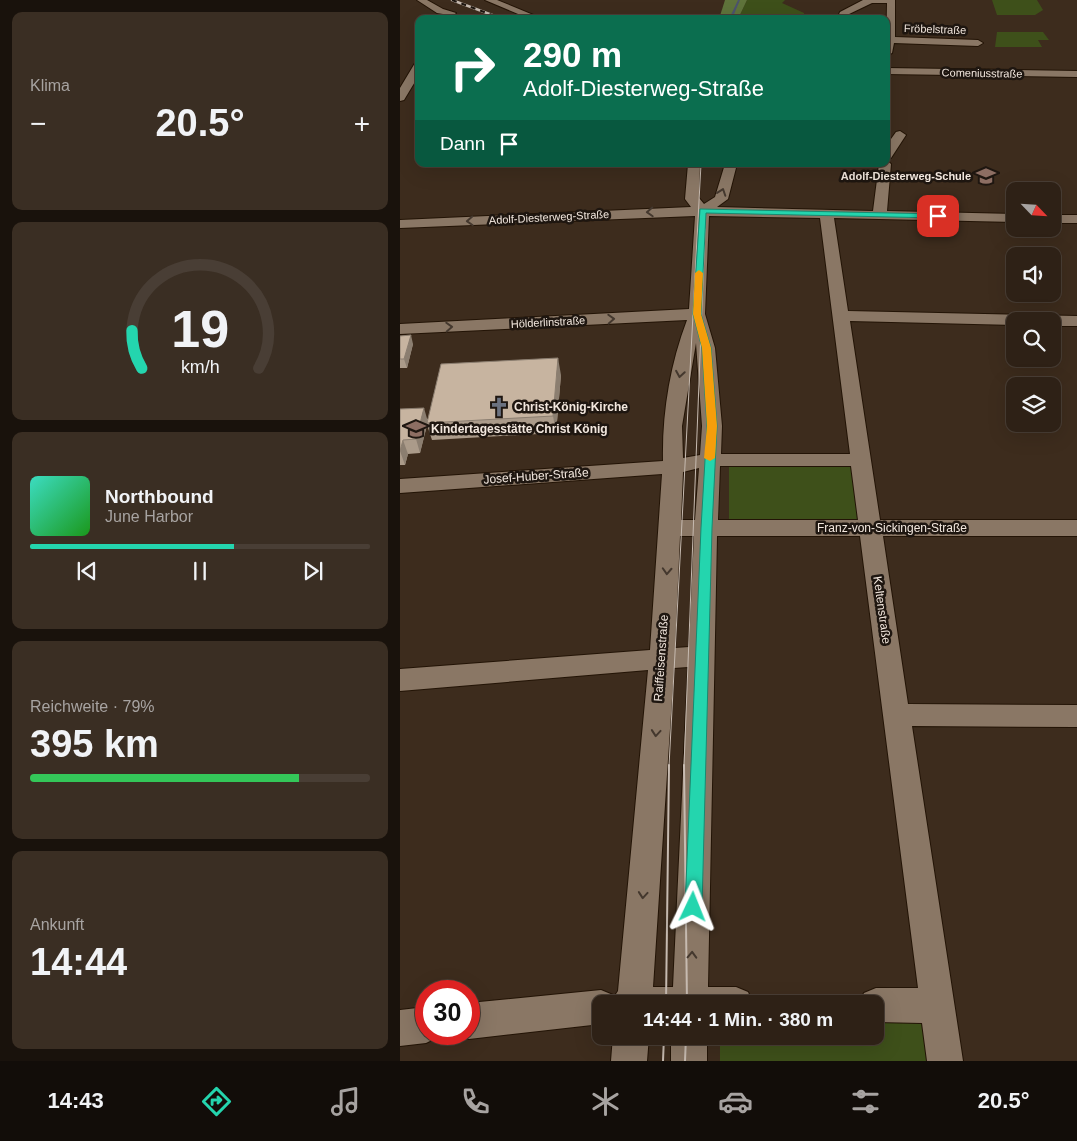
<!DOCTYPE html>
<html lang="de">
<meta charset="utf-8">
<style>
:root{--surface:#2e2116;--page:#3a2e23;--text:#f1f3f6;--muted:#a7a3a1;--line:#493e35;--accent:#24d5ae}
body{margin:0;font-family:Helvetica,sans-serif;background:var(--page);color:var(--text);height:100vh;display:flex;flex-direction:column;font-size:19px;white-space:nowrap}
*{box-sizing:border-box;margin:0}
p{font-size:16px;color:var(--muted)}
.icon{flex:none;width:28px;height:28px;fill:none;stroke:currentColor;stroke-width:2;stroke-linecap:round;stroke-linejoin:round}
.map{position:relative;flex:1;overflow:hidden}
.side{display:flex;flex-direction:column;gap:12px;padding:12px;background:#19120c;width:400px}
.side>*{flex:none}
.hud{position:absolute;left:15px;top:15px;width:475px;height:152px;border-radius:10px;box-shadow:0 5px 20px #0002,0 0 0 1px var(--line);background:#0b6e4f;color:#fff;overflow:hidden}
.needle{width:32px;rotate:115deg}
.controls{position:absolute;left:606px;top:182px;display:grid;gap:10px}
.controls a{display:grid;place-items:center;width:55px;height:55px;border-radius:10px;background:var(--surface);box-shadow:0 5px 20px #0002,0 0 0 1px var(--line);font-size:25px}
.speed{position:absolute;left:15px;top:980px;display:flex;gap:10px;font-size:25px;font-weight:700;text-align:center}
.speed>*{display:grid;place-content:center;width:65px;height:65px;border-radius:50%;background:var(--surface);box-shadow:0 5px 20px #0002,0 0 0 1px var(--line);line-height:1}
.speed .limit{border:8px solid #d22;background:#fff;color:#111}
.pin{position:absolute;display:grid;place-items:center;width:42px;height:42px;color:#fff;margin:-21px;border-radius:10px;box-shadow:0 2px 8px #0006}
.me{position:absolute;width:55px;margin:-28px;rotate:2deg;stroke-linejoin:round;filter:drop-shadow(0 0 4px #0008)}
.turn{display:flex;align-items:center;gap:18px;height:105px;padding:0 25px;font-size:22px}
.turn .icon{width:65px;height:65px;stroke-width:2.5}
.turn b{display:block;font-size:35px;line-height:42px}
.then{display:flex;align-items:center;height:48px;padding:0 25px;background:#0003;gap:10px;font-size:19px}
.big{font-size:38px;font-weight:700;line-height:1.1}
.side .card{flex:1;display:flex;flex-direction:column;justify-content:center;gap:8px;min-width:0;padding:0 18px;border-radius:10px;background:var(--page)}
.side .dial{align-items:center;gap:0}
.dial svg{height:130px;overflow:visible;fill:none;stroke:var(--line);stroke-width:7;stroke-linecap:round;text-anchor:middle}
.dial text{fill:var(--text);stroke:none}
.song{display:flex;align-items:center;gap:15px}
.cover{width:60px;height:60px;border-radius:8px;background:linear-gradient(135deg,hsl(170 70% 55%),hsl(120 70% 35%))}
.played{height:5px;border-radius:2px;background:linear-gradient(90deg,var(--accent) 60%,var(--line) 60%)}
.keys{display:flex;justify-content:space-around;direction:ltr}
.heat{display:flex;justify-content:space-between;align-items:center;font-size:28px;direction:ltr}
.charge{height:8px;border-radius:4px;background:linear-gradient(90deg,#34c759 79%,var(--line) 0)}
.trip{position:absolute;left:192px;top:995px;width:292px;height:50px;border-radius:10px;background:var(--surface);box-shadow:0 5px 20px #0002,0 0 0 1px var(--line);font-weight:700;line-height:50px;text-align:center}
.dock{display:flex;height:80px;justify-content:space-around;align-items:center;background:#120d09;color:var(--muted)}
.dock .icon{width:35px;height:35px}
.dock .active{color:var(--accent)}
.dock b{font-size:22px;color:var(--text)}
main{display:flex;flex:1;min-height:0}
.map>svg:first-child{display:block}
.green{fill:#3e501a}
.forest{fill:#5f733b}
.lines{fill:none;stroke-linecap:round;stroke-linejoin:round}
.stream{fill:#4c536e;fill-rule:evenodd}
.street-casing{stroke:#231406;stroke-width:2}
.street{fill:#8a7765;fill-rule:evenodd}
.tram-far1{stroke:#c7bbb1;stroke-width:1}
.tram{stroke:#c7bbb1;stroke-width:2}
.rail-casing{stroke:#c7bbb1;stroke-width:2.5}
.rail{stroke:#1e1610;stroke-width:2;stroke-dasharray:5;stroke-linecap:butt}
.wall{fill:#ab9b8a}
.shaded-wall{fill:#8b7e70}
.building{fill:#c7b4a0;stroke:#8b7e70}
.oneway{stroke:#44382e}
.route{fill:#24d5ae;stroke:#178a71}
.slow{fill:#f59e0b}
.labels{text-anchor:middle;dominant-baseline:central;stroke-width:5;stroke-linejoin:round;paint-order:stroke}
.far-street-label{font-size:11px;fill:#f2e7de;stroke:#1e1610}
.far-poi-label{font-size:11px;font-weight:bold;fill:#f2e7de;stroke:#1e1610;text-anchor:end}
.poi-label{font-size:12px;font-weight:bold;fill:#f2e7de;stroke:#1e1610;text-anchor:start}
.street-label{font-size:12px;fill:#f2e7de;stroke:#1e1610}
</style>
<main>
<section class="side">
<div class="card"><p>Klima</p>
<div class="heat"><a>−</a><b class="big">20.5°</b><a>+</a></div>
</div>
<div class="card dial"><svg viewBox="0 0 100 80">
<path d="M14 69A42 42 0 1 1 86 69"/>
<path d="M14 69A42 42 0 0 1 8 46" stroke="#24d5ae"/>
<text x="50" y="56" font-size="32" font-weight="700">19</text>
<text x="50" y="72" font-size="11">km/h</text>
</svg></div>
<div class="card">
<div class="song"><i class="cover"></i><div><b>Northbound</b><p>June Harbor</p></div></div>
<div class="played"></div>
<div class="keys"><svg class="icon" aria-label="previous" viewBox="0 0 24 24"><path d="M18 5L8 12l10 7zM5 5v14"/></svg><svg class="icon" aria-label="pause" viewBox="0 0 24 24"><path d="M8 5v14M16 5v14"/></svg><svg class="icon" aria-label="next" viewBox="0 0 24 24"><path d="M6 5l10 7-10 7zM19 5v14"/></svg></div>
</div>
<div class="card"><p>Reichweite · 79%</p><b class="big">395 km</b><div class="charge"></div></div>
<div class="card"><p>Ankunft</p><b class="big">14:44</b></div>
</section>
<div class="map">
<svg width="677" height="1061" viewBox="0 0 677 1061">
<rect width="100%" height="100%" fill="#3d2c1d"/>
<path class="green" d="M 347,0 L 385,0 L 382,3 L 404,13 L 404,19 L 338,19 Z
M 592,0 L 637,0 L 643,10 L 635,15 L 597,15 Z
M 597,32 L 643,32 L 649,40 L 638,40 L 642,47 L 595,47 Z
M 329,465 L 454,465 L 461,523 L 329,524 Z
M 476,1019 L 528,1019 L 533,1061 L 320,1061 L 320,1036 L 476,1036 Z"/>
<path class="forest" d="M 325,0 L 347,0 L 338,19 L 319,19 Z"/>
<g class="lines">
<path class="stream" d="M 338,0 L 340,0 L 332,19 L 329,19 Z"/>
<defs>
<path id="street" d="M 17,0 L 27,0 L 43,9 L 56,13 L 49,19 L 38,19 L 43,14 L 37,13 Z
M 85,0 L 97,0 L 143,19 L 130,19 Z
M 463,0 L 495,0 L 495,37 L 578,40 L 583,43 L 578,46 L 494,43 L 492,53 L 486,56 L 487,3 L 472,3 L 447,15 L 447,19 L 437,19 L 440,12 Z
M 19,62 L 19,75 L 4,100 L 0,101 L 0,88 L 15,63 Z
M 486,68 L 677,71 L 677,77 L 486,74 Z
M 500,131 L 506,135 L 491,158 L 486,159 L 486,146 L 496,132 Z
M 486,160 L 491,164 L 487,211 L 615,214 L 615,222 L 434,218 L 448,311 L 677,316 L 677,326 L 652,326 L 652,321 L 615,321 L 615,325 L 450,321 L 480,520 L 677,520 L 677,536 L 483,536 L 508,704 L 677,705 L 677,727 L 512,726 L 563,1061 L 527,1061 L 522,1023 L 476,1022 L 476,1004 L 459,1004 L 464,993 L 476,988 L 518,988 L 460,536 L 317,536 L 308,987 L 336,987 L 348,992 L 353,1004 L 201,1004 L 201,1024 L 69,1039 L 57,1034 L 69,1034 L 69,1003 L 201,990 L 213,995 L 214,997 L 218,991 L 248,670 L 0,691 L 0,669 L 250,650 L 262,474 L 0,493 L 0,479 L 263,461 C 262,413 270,365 287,320 L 0,334 L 0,324 L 289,309 L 295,216 L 0,228 L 0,220 L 291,207 L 285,199 L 288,164 L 300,164 L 299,198 L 304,204 L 315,197 L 325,164 L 337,164 L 328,199 L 317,207 L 473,211 L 479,164 L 486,164 ZM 309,216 L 420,218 L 450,454 L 321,454 L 322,426 L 315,348 L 305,314 ZM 296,343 L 302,426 L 300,455 L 283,458 L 282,426 ZM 320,466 L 451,466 L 458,520 L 318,520 ZM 299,468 L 295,520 L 281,520 L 283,472 ZM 280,536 L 294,536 L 289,647 L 275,648 ZM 288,667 L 273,987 L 253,987 L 274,668 Z
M 652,215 L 677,215 L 677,223 L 652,223 Z
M 26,1007 L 26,1034 L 40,1034 L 38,1037 L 26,1043 L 0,1046 L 0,1010 Z
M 213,1036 L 249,1036 L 247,1061 L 211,1061 Z
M 271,1036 L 307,1036 L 307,1061 L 271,1061 Z"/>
</defs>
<use href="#street" class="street-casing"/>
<use href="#street" class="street"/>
<path class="tram-far1" d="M 269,766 L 301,164
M 284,766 L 305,229"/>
<path class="tram" d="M 284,765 L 287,1004
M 266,1004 L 269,765
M 263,1061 L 264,1036
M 285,1061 L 286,1036"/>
<defs>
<path id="rail" d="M 52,0 L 103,19"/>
</defs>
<use href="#rail" class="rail-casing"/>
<use href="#rail" class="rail"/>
</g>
<path class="wall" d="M 0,336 L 13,344 L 7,368 L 0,368 Z
M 161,375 L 156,433 L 32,440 L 27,425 L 20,453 L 8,454 L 5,465 L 0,465 L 0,409 L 28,419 Z"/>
<path class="shaded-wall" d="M 11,335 L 13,344 L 7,368 L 4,359 Z
M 158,358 L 161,375 L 156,433 L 153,416 Z
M 24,408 L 28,422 L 27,423 L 27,425 L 20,453 L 16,439 Z
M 3,440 L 8,454 L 5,465 L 0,451 Z"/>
<path class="building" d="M 11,335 L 4,359 L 0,359 L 0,336 Z
M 158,358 L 153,416 L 27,423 L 41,364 Z
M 24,408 L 16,439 L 3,440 L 0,451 L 0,409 Z"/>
<defs><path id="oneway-chevron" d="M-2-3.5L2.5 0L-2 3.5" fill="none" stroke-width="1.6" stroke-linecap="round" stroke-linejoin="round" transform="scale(1.25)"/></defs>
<g class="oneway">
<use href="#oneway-chevron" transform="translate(322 192) rotate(-71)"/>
<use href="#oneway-chevron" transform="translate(250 212) rotate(177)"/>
<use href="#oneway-chevron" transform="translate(70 221) rotate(177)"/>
<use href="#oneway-chevron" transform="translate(211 319) rotate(-3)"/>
<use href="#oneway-chevron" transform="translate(49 327) rotate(-3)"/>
<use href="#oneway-chevron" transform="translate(280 374) rotate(99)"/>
<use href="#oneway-chevron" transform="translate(267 571) rotate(93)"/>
<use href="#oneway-chevron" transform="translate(256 733) rotate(95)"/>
<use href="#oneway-chevron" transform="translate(243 895) rotate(95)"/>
<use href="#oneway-chevron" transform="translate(292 955) rotate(-88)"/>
</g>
<path class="route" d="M 300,209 L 538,214 L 542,216 L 538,218 L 306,213 L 301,314 L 311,348 L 317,426 L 312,528 L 302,907 L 299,913 L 293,915 L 288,913 L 285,907 L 301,528 L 307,426 L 302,348 L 293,314 Z"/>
<path class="slow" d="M 299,270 L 303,273 L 301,314 L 311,348 L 317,426 L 315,458 L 310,461 L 304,458 L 307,426 L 302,348 L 293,314 L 295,273 Z"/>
<defs>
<symbol id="school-bare" viewBox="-9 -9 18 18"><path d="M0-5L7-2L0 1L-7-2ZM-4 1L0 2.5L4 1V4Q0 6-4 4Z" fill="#8d6e63" stroke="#1e1610" stroke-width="2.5" paint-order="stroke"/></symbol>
<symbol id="church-bare" viewBox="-9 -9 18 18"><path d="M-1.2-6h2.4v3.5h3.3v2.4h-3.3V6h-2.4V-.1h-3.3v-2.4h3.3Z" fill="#6b7280" stroke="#1e1610" stroke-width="2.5" paint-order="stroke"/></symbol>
</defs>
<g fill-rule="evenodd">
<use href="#school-bare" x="572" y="162" width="28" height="28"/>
<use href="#church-bare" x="85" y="393" width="28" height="28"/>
<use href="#school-bare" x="2" y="415" width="28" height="28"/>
</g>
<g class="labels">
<g class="far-street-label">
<text transform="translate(535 29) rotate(2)">Fröbelstraße</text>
<text transform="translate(582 73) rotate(1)">Comeniusstraße</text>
<text transform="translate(149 217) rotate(-3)">Adolf-Diesterweg-Straße</text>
<text transform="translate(148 322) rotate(-3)">Hölderlinstraße</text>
</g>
<g class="far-poi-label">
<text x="571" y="176">Adolf-Diesterweg-Schule</text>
</g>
<g class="poi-label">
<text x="114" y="407">Christ-König-Kirche</text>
<text x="31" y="429">Kindertagesstätte Christ König</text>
</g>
<g class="street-label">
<text transform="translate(136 476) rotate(-4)">Josef-Huber-Straße</text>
<text x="492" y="528">Franz-von-Sickingen-Straße</text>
<text transform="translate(482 610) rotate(82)">Keltenstraße</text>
<text transform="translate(261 658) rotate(-86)">Raiffeisenstraße</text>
</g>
</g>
</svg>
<div class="controls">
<a><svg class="needle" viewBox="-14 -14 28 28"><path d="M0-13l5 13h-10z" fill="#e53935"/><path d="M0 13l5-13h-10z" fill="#a7a3a1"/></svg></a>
<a><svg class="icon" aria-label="sound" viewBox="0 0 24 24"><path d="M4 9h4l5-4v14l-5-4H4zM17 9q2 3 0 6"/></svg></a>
<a><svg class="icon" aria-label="search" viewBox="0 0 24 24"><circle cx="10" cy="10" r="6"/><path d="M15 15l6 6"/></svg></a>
<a><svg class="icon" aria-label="layers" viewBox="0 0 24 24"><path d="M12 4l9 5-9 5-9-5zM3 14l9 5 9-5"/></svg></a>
</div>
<div class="speed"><div class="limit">30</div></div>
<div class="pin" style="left:538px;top:216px;background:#d93025"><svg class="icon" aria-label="arrive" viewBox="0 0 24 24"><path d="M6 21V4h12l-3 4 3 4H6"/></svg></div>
<svg class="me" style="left:293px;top:907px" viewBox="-20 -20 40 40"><path d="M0-17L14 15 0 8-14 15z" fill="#24d5ae" stroke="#fff" stroke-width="4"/></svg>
<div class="trip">14:44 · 1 Min. · 380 m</div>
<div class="hud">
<div class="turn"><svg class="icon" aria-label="right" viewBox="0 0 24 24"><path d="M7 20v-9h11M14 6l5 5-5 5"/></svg><div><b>290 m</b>Adolf-Diesterweg-Straße</div></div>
<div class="then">Dann<svg class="icon" aria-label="arrive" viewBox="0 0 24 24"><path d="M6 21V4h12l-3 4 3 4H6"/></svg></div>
</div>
</div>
</main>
<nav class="dock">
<b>14:43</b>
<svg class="icon active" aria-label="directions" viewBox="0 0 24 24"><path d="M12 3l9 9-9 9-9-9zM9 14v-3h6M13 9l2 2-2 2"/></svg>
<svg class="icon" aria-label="music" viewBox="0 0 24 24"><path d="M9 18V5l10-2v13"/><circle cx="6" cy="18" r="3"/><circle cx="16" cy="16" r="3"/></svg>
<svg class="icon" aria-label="phone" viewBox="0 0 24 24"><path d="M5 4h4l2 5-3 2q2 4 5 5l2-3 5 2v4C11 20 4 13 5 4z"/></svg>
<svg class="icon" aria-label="climate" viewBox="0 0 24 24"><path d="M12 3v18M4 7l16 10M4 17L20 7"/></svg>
<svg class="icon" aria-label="car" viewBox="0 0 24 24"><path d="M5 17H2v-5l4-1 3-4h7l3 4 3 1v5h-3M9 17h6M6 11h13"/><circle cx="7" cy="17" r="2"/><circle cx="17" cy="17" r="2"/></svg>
<svg class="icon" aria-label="filters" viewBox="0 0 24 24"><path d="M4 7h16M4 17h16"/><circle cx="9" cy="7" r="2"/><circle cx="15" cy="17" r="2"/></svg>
<b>20.5°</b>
</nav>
